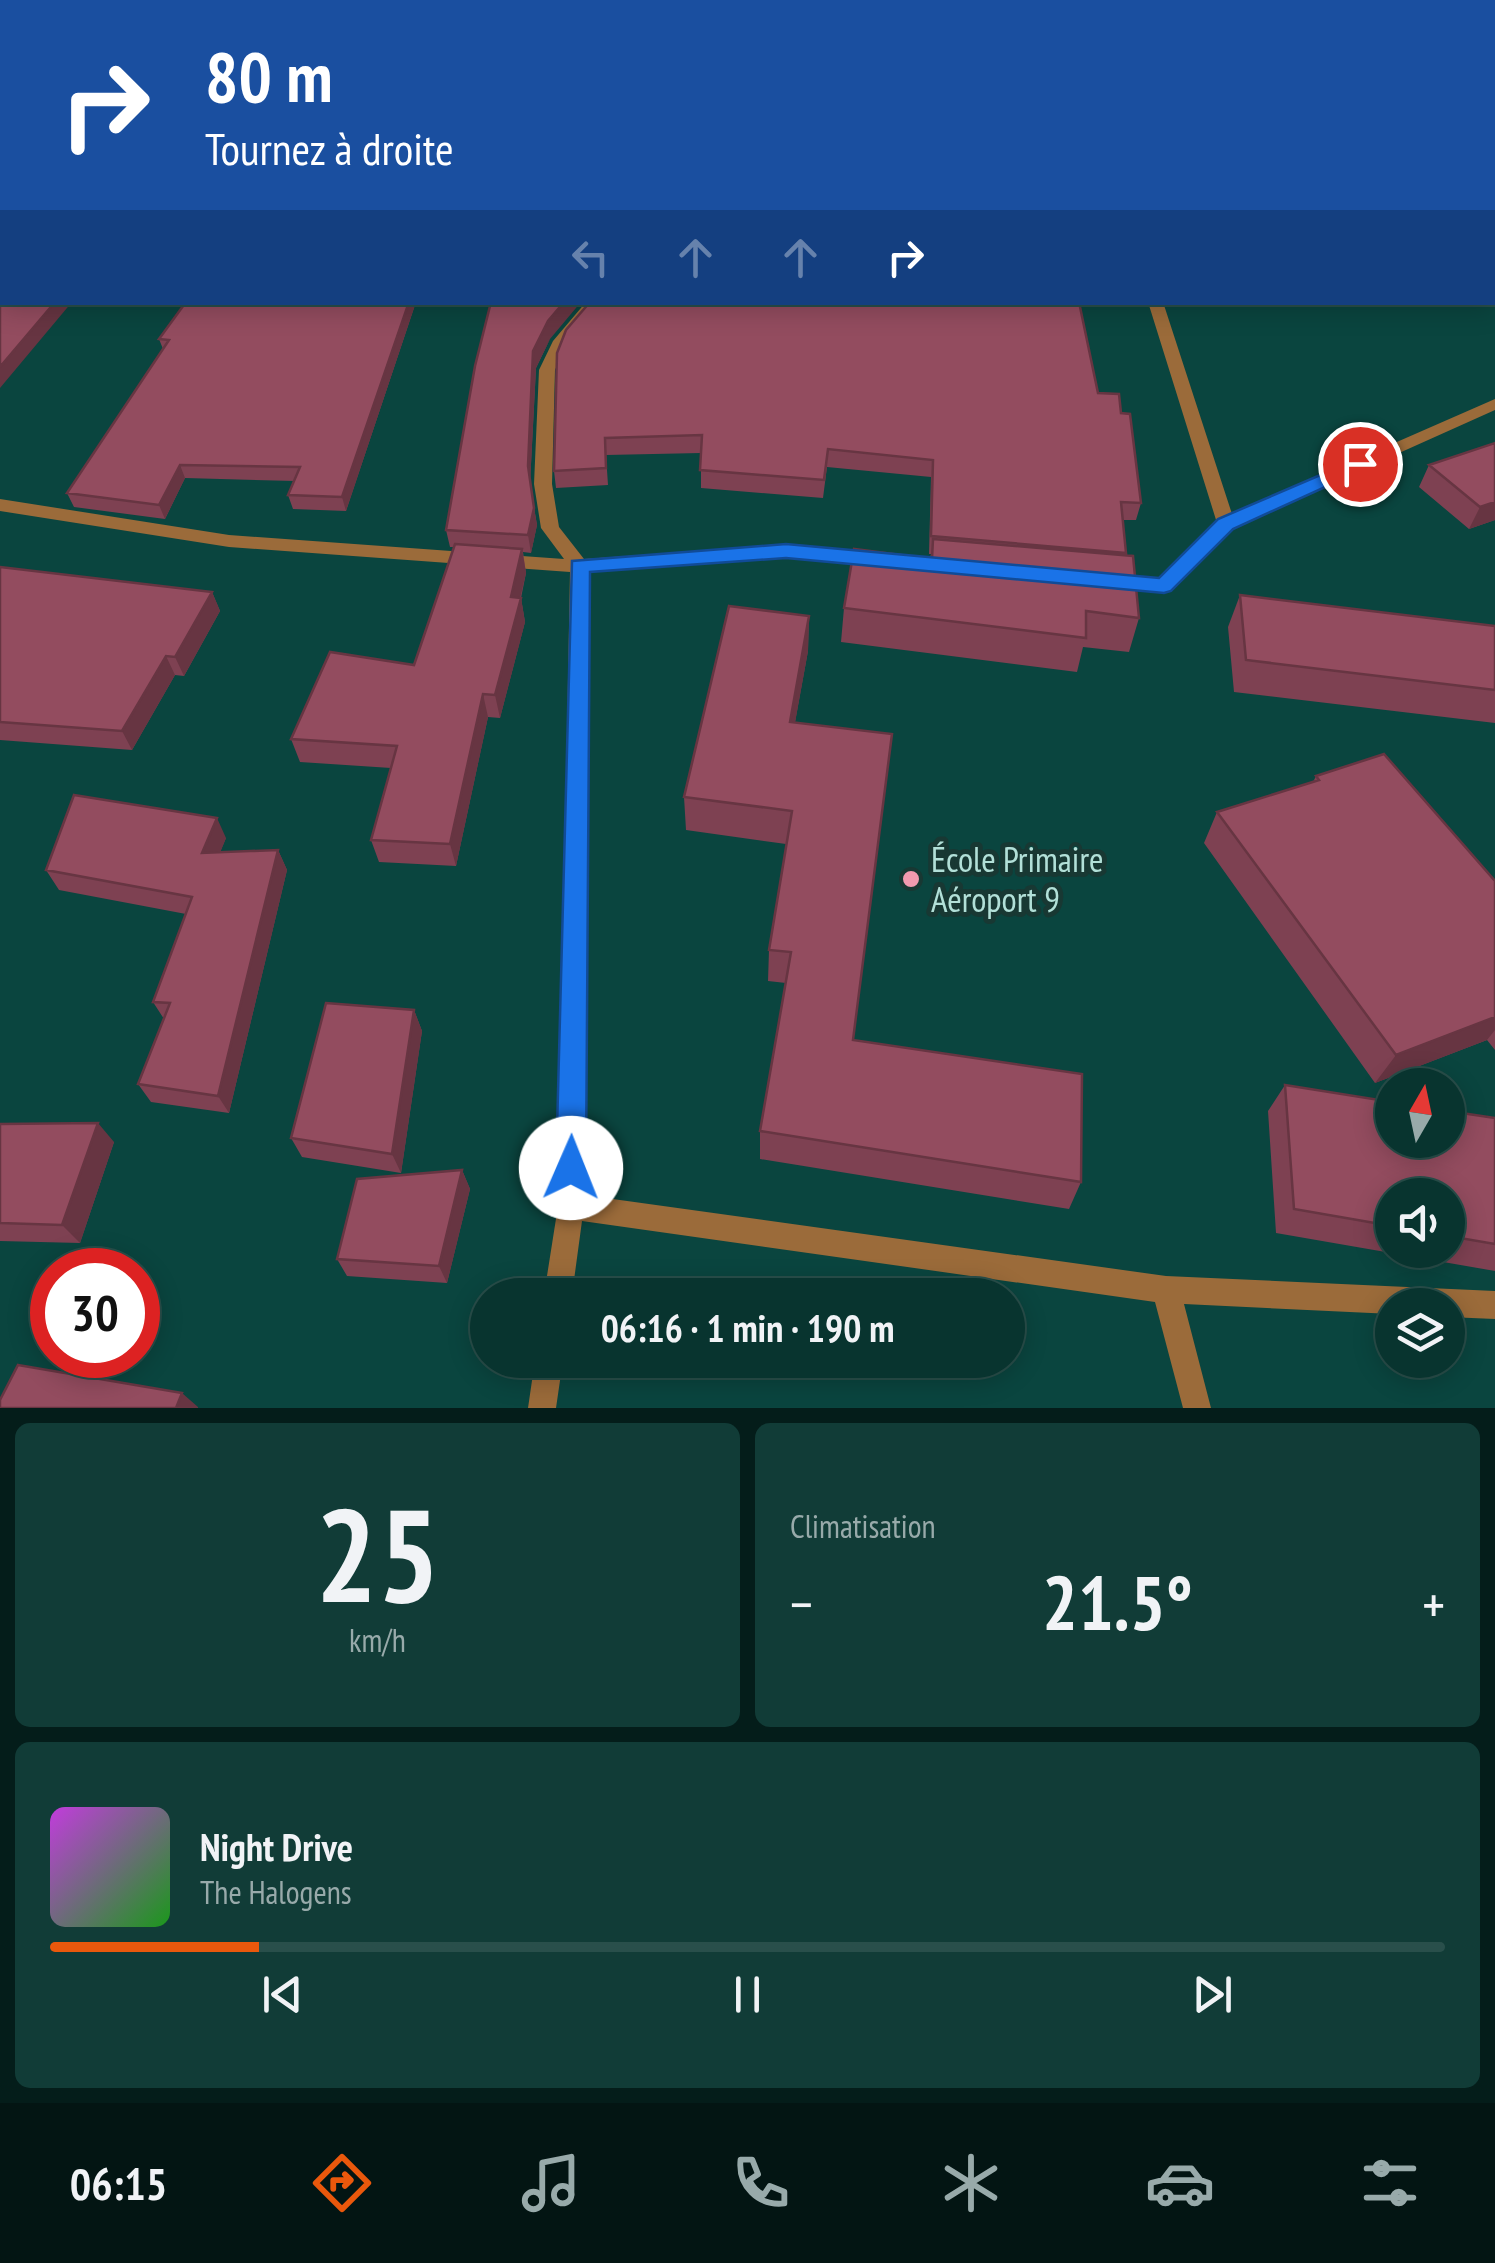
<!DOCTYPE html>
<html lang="fr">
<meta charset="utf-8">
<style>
:root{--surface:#08342f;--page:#113c37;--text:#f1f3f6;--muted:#98aaaa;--line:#294f4b;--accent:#ea580c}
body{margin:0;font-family:"PT Sans Narrow",sans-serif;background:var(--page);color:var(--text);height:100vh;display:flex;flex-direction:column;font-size:38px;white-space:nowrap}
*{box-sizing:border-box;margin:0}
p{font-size:32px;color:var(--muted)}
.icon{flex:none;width:55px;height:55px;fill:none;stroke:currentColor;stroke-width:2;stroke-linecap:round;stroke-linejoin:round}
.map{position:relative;height:1408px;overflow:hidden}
.drawer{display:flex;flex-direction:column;gap:15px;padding:15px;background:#041d1a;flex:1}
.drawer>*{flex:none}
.hud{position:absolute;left:0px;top:0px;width:1495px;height:305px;box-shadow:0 5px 25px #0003,0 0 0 2px var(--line);background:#1a4fa0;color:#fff;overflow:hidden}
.needle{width:65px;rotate:9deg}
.fabs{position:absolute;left:1375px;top:1068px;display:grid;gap:20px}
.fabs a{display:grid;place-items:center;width:90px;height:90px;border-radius:50%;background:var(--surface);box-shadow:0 5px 25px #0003,0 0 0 2px var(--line);font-size:50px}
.speed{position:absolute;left:30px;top:1248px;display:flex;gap:20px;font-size:50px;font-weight:700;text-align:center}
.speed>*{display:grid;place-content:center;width:130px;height:130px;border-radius:50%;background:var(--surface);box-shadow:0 5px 25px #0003,0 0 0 2px var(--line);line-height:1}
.speed .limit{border:15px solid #d22;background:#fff;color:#111}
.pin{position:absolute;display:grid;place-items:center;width:85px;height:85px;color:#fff;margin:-42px;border:5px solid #fff;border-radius:50%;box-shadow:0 2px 10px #0007}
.me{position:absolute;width:110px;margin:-55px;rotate:1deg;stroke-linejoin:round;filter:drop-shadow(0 0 8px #0008)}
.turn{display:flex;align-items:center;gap:35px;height:210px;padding:0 40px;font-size:45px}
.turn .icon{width:130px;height:130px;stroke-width:2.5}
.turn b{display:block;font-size:70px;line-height:85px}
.lanes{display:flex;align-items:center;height:95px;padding:0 40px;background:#0003;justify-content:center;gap:50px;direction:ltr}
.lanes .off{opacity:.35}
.big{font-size:75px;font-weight:700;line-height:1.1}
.drawer .widget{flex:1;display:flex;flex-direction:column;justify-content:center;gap:15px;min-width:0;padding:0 35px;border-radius:15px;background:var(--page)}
.drawer .dial{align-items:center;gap:0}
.dial b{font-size:130px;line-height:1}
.song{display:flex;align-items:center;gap:30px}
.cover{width:120px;height:120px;border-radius:15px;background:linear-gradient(135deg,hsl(290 70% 55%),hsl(120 70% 35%))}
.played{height:10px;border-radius:5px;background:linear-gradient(90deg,var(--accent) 15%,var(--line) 15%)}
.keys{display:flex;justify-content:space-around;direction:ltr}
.heat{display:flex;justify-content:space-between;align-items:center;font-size:55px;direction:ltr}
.drawer .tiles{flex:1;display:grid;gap:15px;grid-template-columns:1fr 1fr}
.widget:last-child{grid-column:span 2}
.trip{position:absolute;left:470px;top:1278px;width:555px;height:100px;border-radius:50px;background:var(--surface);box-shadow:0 5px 25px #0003,0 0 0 2px var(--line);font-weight:700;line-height:100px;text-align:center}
.tab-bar{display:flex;height:160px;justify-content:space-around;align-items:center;background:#031513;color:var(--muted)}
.tab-bar .icon{width:70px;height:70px}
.tab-bar .selected{color:var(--accent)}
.tab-bar b{font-size:45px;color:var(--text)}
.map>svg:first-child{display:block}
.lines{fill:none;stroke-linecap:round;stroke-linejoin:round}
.street{fill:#9b6b3a;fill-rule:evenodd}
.wall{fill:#7e4152;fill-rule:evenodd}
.shaded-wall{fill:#673542}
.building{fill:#934c5f;stroke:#673542;stroke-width:2.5}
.route{fill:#1a73e8;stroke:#114b97;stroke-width:2.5}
.poi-dot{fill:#f29aaf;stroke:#183833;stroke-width:4}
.labels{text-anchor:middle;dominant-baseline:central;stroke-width:10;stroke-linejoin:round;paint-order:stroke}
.poi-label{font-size:35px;fill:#b2e0d8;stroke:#183833;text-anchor:start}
</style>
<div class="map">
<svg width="1495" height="1408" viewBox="0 0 1495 1408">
<rect width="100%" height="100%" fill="#0a453f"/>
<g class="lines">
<path class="street" d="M 364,0 L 376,0 L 378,2 L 366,2 Z
M 587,0 L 606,0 L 608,2 L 590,2 Z
M 1026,0 L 1038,0 L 1039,2 L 1028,2 Z
M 1393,0 L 1405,0 L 1406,2 L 1395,2 Z
M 586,302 L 602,302 L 565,345 L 555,370 L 552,484 L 559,527 L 584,559 L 786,545 L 880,553 L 889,559 L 880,565 L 786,557 L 588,572 L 584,1195 L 1166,1276 L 1495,1291 L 1495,1319 L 1448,1317 L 1448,1305 L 1392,1305 L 1392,1314 L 1184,1304 L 1211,1408 L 1183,1408 L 1155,1302 L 582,1221 L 572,1295 L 544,1295 L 558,1206 L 570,572 L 229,547 L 0,511 L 0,499 L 229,535 L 564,559 L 541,528 L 534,484 L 539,370 L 553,341 Z
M 1148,302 L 1163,302 L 1232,514 L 1495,399 L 1495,410 L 1232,528 L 1171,590 L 1101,585 L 1099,580 L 1108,574 L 1160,578 L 1217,523 Z
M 535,1360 L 563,1360 L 556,1408 L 528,1408 Z"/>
</g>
<path class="wall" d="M 1492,99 L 1495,99 L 1495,192 L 1492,192 Z
M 416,302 L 346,511 L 293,509 L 288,495 L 295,481 L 185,478 L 165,519 L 74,507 L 67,493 L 163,349 L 159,339 Z
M 590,302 L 1098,393 L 1121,413 L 1141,503 L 1136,520 L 1123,520 L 1126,556 L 1139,618 L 1129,652 L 1083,647 L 1077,672 L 841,642 L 844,608 L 930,558 L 931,554 L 929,554 L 931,477 L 827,467 L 823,498 L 701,488 L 701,453 L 606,455 L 608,485 L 556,488 L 554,471 Z
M 550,339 L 536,368 L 530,483 L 537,525 L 531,553 L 523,552 L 526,573 L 521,598 L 525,622 L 500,718 L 488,717 L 456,866 L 379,862 L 371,840 L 391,768 L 300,762 L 291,739 L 414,665 L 454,547 L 450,547 L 446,530 Z
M 1495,443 L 1495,520 L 1469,529 L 1419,487 L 1429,465 Z
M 0,567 L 212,592 L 220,611 L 184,676 L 175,675 L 132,750 L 0,740 Z
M 1240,595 L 1495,626 L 1495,723 L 1234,692 L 1228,627 Z
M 809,616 L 808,651 L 795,722 L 853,1040 L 1081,1182 L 1069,1209 L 760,1159 L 760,1131 L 786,983 L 768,981 L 769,950 L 786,844 L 686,830 L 684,797 Z
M 1316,776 L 1495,881 L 1495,1050 L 1487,1040 L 1375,1083 L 1204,843 L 1217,812 L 1313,782 Z
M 226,838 L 220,852 L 278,850 L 287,870 L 229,1113 L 151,1102 L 138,1084 L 164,1019 L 153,1002 L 186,914 L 59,890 L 46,870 Z
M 414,1010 L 422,1031 L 401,1173 L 302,1157 L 291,1138 Z
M 1285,1085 L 1495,1118 L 1495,1271 L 1276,1233 L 1268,1111 ZM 1392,1195 L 1448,1195 L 1448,1250 L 1392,1250 Z
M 0,1124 L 114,1142 L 80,1243 L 0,1241 Z
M 462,1170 L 470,1189 L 447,1283 L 347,1276 L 337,1259 Z"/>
<path class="shaded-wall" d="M 125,0 L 155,0 L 149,2 L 119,2 Z
M 55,302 L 72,302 L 0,388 L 0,367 Z
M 409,302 L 416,302 L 346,511 L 342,497 Z
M 564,302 L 581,302 L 550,339 L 536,368 L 530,484 L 528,466 L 533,351 L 548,321 Z
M 180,465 L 185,478 L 165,519 L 159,505 Z
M 1495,502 L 1495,520 L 1469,529 L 1480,507 Z
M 534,508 L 537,525 L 531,553 L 528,535 Z
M 522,549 L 526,573 L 520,599 L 521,598 L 525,622 L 500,718 L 495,695 L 511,597 Z
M 212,592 L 220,611 L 184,676 L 175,657 Z
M 809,616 L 808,651 L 789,756 L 790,722 Z
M 166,656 L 175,675 L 132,750 L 122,731 Z
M 483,694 L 488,717 L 456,866 L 450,844 Z
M 217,818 L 226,838 L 212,873 L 202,853 Z
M 278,850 L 287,870 L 229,1113 L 218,1096 Z
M 414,1010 L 422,1031 L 401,1173 L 392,1154 Z
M 1495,1017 L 1495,1030 L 1487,1040 L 1375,1083 L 1396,1055 Z
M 98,1123 L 114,1142 L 80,1243 L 62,1225 Z
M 462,1170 L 470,1189 L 447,1283 L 439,1266 Z
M 182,1393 L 198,1407 L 198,1408 L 176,1408 Z"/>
<path class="building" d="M 0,0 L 125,0 L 119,2 L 2,2 L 2,56 L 0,57 Z
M 660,0 L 965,0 L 965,2 L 638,2 Z
M 1081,0 L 1392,0 L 1394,2 L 1082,2 Z
M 0,69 L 2,69 L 2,302 L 55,302 L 0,367 Z
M 1492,99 L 1495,99 L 1495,174 L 1492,174 Z
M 186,302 L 409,302 L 342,497 L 288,495 L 300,467 L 180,465 L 159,505 L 67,493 L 169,340 L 159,339 Z
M 491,302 L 564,302 L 548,321 L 533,351 L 528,466 L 534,508 L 528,535 L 446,530 L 475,366 Z
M 590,302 L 1079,302 L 1098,393 L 1119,394 L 1121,413 L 1130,414 L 1141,503 L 1121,502 L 1126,553 L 931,536 L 933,460 L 828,449 L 824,480 L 700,470 L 702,435 L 605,438 L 606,468 L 554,471 L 557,353 L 566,330 Z
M 1495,443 L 1495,502 L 1480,507 L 1429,465 Z
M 933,539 L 1133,556 L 1139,618 L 1086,611 L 1086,638 L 844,608 L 854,549 L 932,559 Z
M 455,544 L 522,549 L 511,597 L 521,598 L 495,695 L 483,694 L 450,844 L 371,840 L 397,746 L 291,739 L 330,652 L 414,665 Z
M 0,567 L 212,592 L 175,657 L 166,656 L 122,731 L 0,722 Z
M 1240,595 L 1495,626 L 1495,690 L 1246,660 Z
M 729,606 L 809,616 L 790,722 L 892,734 L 853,1040 L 1082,1074 L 1081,1182 L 760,1131 L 791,952 L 769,950 L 792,811 L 684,797 Z
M 1384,754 L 1495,881 L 1495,1017 L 1396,1055 L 1217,812 L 1319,780 L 1316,776 Z
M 74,795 L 217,818 L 202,853 L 278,850 L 218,1096 L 138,1084 L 170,1003 L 153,1002 L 192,897 L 46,870 Z
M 326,1003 L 414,1010 L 392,1154 L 291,1138 Z
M 1285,1085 L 1392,1102 L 1392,1140 L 1448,1140 L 1448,1111 L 1495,1118 L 1495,1244 L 1448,1236 L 1448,1195 L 1392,1195 L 1392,1226 L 1294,1209 Z
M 98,1123 L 62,1225 L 0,1223 L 0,1124 Z
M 462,1170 L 439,1266 L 337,1259 L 357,1179 Z
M 18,1365 L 182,1393 L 176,1408 L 0,1408 L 0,1400 Z"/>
<path class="route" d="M 1360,458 L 1370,464 L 1367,468 L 1233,529 L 1171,591 L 1164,593 L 786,558 L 590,572 L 586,1168 L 581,1179 L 571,1183 L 561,1179 L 556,1168 L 572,561 L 786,544 L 1159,578 L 1218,519 Z"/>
<circle class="poi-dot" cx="911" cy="879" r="10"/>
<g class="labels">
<g class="poi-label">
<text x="931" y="859">École Primaire<tspan x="931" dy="40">Aéroport 9</tspan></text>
</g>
</g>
</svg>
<div class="fabs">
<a><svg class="needle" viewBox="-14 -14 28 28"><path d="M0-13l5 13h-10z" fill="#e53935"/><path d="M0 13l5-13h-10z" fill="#98aaaa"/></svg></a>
<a><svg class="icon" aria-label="sound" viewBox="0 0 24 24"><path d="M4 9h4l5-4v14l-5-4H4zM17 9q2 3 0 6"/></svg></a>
<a><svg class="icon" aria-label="layers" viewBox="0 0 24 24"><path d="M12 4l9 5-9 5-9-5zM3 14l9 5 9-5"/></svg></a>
</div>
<div class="speed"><div class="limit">30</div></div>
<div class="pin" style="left:1360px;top:464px;background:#d93025"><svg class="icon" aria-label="arrive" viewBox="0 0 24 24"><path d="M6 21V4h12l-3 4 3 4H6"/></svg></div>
<svg class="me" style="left:571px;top:1168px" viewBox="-20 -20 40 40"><circle r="19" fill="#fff"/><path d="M0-13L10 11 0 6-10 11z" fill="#1a73e8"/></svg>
<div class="trip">06:16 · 1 min · 190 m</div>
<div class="hud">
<div class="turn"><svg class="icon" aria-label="right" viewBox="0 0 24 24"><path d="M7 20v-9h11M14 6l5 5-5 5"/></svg><div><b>80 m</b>Tournez à droite</div></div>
<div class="lanes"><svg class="icon off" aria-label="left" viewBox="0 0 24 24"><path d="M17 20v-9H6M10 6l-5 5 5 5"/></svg><svg class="icon off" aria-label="ahead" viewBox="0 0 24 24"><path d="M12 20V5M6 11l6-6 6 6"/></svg><svg class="icon off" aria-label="ahead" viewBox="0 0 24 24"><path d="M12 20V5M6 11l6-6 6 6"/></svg><svg class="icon" aria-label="right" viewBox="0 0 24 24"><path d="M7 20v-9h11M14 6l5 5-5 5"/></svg></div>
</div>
</div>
<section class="drawer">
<div class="tiles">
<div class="widget dial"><b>25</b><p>km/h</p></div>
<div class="widget"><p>Climatisation</p>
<div class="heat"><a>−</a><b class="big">21.5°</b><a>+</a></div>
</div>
<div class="widget">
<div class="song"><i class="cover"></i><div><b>Night Drive</b><p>The Halogens</p></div></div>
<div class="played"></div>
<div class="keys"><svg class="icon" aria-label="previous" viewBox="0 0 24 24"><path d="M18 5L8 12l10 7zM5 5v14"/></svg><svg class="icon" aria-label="pause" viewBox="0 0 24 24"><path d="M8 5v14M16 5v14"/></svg><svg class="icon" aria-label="next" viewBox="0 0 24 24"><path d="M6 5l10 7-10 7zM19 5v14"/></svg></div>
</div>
</div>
</section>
<nav class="tab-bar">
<b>06:15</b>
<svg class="icon selected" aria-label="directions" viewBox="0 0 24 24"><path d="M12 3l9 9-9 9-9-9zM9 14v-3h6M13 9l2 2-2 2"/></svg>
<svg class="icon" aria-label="music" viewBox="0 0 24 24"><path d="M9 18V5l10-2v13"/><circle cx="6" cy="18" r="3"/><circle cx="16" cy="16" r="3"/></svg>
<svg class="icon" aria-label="phone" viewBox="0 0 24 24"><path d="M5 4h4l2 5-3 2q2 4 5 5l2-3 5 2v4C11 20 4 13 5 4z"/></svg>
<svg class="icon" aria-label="climate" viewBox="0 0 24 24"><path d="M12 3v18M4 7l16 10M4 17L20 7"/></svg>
<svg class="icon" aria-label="car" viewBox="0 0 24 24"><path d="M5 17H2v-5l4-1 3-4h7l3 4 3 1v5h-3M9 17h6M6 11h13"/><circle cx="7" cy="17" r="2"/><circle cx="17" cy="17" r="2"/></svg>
<svg class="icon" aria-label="filters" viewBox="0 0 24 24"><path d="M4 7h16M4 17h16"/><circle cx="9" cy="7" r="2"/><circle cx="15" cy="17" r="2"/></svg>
</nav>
